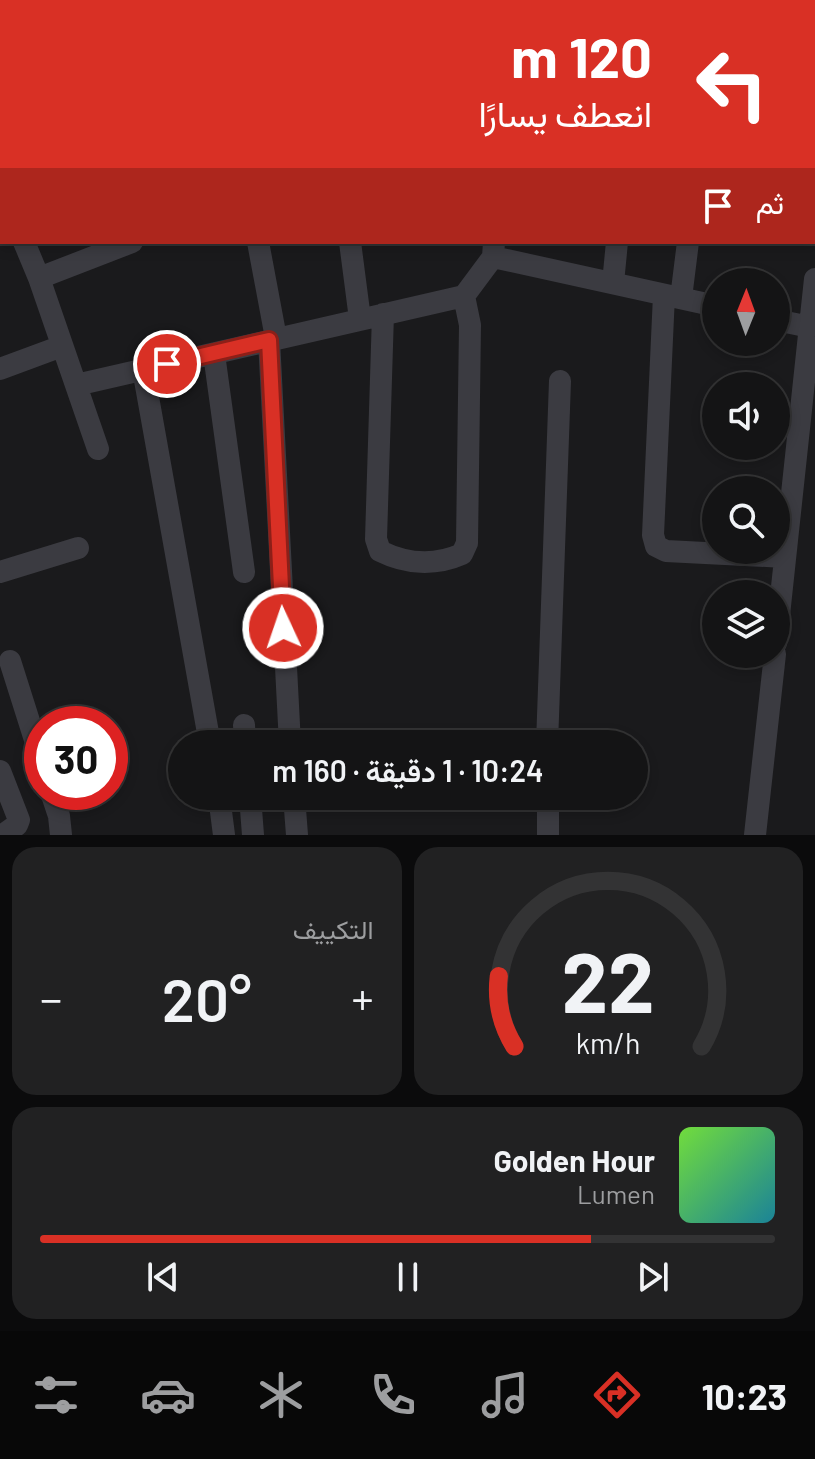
<!DOCTYPE html>
<html lang="ar">
<meta charset="utf-8">
<style>
:root{--surface:#141415;--page:#212122;--text:#f1f3f6;--muted:#9d9ea0;--line:#333334;--accent:#d93025}
body{margin:0;font-family:Barlow,Vazirmatn,sans-serif;background:var(--page);color:var(--text);direction:rtl;height:100vh;display:flex;flex-direction:column;font-size:30px;white-space:nowrap}
*{box-sizing:border-box;margin:0}
p{font-size:26px;color:var(--muted)}
.icon{flex:none;width:44px;height:44px;fill:none;stroke:currentColor;stroke-width:2;stroke-linecap:round;stroke-linejoin:round}
.map{position:relative;height:835px;overflow:hidden;direction:ltr}
.side{display:flex;flex-direction:column;gap:12px;padding:12px;background:#0b0b0c;flex:1}
.side>*{flex:none}
.top-card{position:absolute;left:0px;top:0px;width:816px;height:244px;box-shadow:0 4px 12px #0003,0 0 0 2px var(--line);direction:rtl;background:#d93025;color:#fff;overflow:hidden}
.needle{width:52px;rotate:1deg}
.fabs{position:absolute;left:702px;top:268px;display:grid;gap:16px}
.fabs a{display:grid;place-items:center;width:88px;height:88px;border-radius:50%;background:var(--surface);box-shadow:0 4px 12px #0003,0 0 0 2px var(--line);font-size:40px}
.speed{position:absolute;left:24px;top:706px;display:flex;gap:16px;font-size:40px;font-weight:700;text-align:center}
.speed>*{display:grid;place-content:center;width:104px;height:104px;border-radius:50%;background:var(--surface);box-shadow:0 4px 12px #0003,0 0 0 2px var(--line);line-height:1}
.speed .limit{border:12px solid #d22;background:#fff;color:#111}
.pin{position:absolute;display:grid;place-items:center;width:68px;height:68px;color:#fff;margin:-34px;border:4px solid #fff;border-radius:50%;box-shadow:0 2px 8px #0007}
.me{position:absolute;width:88px;margin:-44px;rotate:357deg;stroke-linejoin:round;filter:drop-shadow(0 0 6px #0008)}
.turn{display:flex;align-items:center;gap:28px;height:168px;padding:0 32px;font-size:36px}
.turn .icon{width:104px;height:104px;stroke-width:2.5}
.turn b{display:block;font-size:56px;line-height:68px}
.then{display:flex;align-items:center;height:76px;padding:0 32px;background:#0003;gap:16px;font-size:30px}
.big{font-size:60px;font-weight:600;line-height:1.1}
.side .card{flex:1;display:flex;flex-direction:column;justify-content:center;gap:12px;min-width:0;padding:0 28px;border-radius:24px;background:var(--page)}
.side .dial{align-items:center;gap:0}
.dial svg{height:208px;overflow:visible;fill:none;stroke:var(--line);stroke-width:7;stroke-linecap:round;text-anchor:middle}
.dial text{fill:var(--text);stroke:none}
.song{display:flex;align-items:center;gap:24px}
.cover{width:96px;height:96px;border-radius:12px;background:linear-gradient(135deg,hsl(100 70% 55%),hsl(190 70% 35%))}
.played{height:8px;border-radius:4px;background:linear-gradient(90deg,var(--accent) 75%,var(--line) 75%)}
.keys{display:flex;justify-content:space-around;direction:ltr}
.heat{display:flex;justify-content:space-between;align-items:center;font-size:44px;direction:ltr}
.side .tiles{flex:1;display:grid;gap:12px;grid-template-columns:1fr 1fr}
.card:last-child{grid-column:span 2}
.trip{position:absolute;left:168px;top:730px;width:480px;height:80px;border-radius:40px;background:var(--surface);box-shadow:0 4px 12px #0003,0 0 0 2px var(--line);font-weight:600;line-height:80px;text-align:center;direction:rtl}
.tabs{display:flex;height:128px;justify-content:space-around;align-items:center;background:#080808;color:var(--muted)}
.tabs .icon{width:56px;height:56px}
.tabs .selected{color:var(--accent)}
.tabs b{font-size:36px;color:var(--text)}
.map>svg:first-child{display:block}
.lines{fill:none;stroke-linecap:round;stroke-linejoin:round}
.minor{stroke:#3b3b41;stroke-width:22}
.route-casing{stroke:#8d1f18;stroke-width:20}
.route{stroke:#d93025;stroke-width:14}
</style>
<div class="map">
<svg width="815" height="835" viewBox="0 0 815 835">
<rect width="100%" height="100%" fill="#1a1a1c"/>
<g class="lines">
<path class="minor" d="M 148,0 L 149,2
M 261,0 L 262,2
M 322,0 L 322,2
M 86,2 L 92,0
M 511,2 L 512,0
M 644,2 L 644,0
M 0,34 L 2,34
M 0,146 L 2,146
M 0,186 L 2,191
M 24,242 L 39,278 L 98,449
M 258,242 L 276,338
M 350,242 L 360,319
M 493,257 L 716,306
M 39,278 L 132,242
M 613,283 L 617,242
M 664,295 L 653,535 L 656,546 L 666,551 L 785,557
M 681,298 L 688,242
M 383,314 L 376,539 L 380,551 C 406,564 435,566 462,554 L 467,543 L 470,325 L 464,296
M 776,320 L 810,327
M 269,340 L 290,744
M 214,354 L 244,572
M 0,369 L 62,346
M 143,369 L 210,744
M 76,385 L 464,296 L 493,257 L 494,242
M 0,572 L 78,548
M 776,643 L 815,279
M 10,661 L 42,762
M 244,725 L 245,744
M 547,744 L 560,381
M 0,771 L 19,820 L 17,825 L 3,835
M 51,792 L 59,816 L 61,835
M 219,796 L 224,835
M 250,796 L 253,835
M 294,796 L 297,835
M 548,796 L 548,835
M 755,835 L 775,654"/>
</g>
<g class="lines">
<defs>
<path id="route" d="M 167,364 L 269,340 L 283,628"/>
</defs>
<use href="#route" class="route-casing"/>
<use href="#route" class="route"/>
</g>
</svg>
<div class="fabs">
<a><svg class="needle" viewBox="-14 -14 28 28"><path d="M0-13l5 13h-10z" fill="#e53935"/><path d="M0 13l5-13h-10z" fill="#9d9ea0"/></svg></a>
<a><svg class="icon" aria-label="sound" viewBox="0 0 24 24"><path d="M4 9h4l5-4v14l-5-4H4zM17 9q2 3 0 6"/></svg></a>
<a><svg class="icon" aria-label="search" viewBox="0 0 24 24"><circle cx="10" cy="10" r="6"/><path d="M15 15l6 6"/></svg></a>
<a><svg class="icon" aria-label="layers" viewBox="0 0 24 24"><path d="M12 4l9 5-9 5-9-5zM3 14l9 5 9-5"/></svg></a>
</div>
<div class="speed"><div class="limit">30</div></div>
<div class="pin" style="left:167px;top:364px;background:#d93025"><svg class="icon" aria-label="arrive" viewBox="0 0 24 24"><path d="M6 21V4h12l-3 4 3 4H6"/></svg></div>
<svg class="me" style="left:283px;top:628px" viewBox="-20 -20 40 40"><circle r="17" fill="#d93025" stroke="#fff" stroke-width="3"/><path d="M0-11L8 9 0 5-8 9z" fill="#fff"/></svg>
<div class="trip">10:24 · 1 دقيقة · 160 m</div>
<div class="top-card">
<div class="turn"><svg class="icon" aria-label="left" viewBox="0 0 24 24"><path d="M17 20v-9H6M10 6l-5 5 5 5"/></svg><div><b>120 m</b>انعطف يسارًا</div></div>
<div class="then">ثم<svg class="icon" aria-label="arrive" viewBox="0 0 24 24"><path d="M6 21V4h12l-3 4 3 4H6"/></svg></div>
</div>
</div>
<section class="side">
<div class="tiles">
<div class="card dial"><svg viewBox="0 0 100 80">
<path d="M14 69A42 42 0 1 1 86 69"/>
<path d="M14 69A42 42 0 0 1 8 42" stroke="#d93025"/>
<text x="50" y="56" font-size="32" font-weight="700">22</text>
<text x="50" y="72" font-size="11">km/h</text>
</svg></div>
<div class="card"><p>التكييف</p>
<div class="heat"><a>−</a><b class="big">20°</b><a>+</a></div>
</div>
<div class="card">
<div class="song"><i class="cover"></i><div><b>Golden Hour</b><p>Lumen</p></div></div>
<div class="played"></div>
<div class="keys"><svg class="icon" aria-label="previous" viewBox="0 0 24 24"><path d="M18 5L8 12l10 7zM5 5v14"/></svg><svg class="icon" aria-label="pause" viewBox="0 0 24 24"><path d="M8 5v14M16 5v14"/></svg><svg class="icon" aria-label="next" viewBox="0 0 24 24"><path d="M6 5l10 7-10 7zM19 5v14"/></svg></div>
</div>
</div>
</section>
<nav class="tabs">
<b>10:23</b>
<svg class="icon selected" aria-label="directions" viewBox="0 0 24 24"><path d="M12 3l9 9-9 9-9-9zM9 14v-3h6M13 9l2 2-2 2"/></svg>
<svg class="icon" aria-label="music" viewBox="0 0 24 24"><path d="M9 18V5l10-2v13"/><circle cx="6" cy="18" r="3"/><circle cx="16" cy="16" r="3"/></svg>
<svg class="icon" aria-label="phone" viewBox="0 0 24 24"><path d="M5 4h4l2 5-3 2q2 4 5 5l2-3 5 2v4C11 20 4 13 5 4z"/></svg>
<svg class="icon" aria-label="climate" viewBox="0 0 24 24"><path d="M12 3v18M4 7l16 10M4 17L20 7"/></svg>
<svg class="icon" aria-label="car" viewBox="0 0 24 24"><path d="M5 17H2v-5l4-1 3-4h7l3 4 3 1v5h-3M9 17h6M6 11h13"/><circle cx="7" cy="17" r="2"/><circle cx="17" cy="17" r="2"/></svg>
<svg class="icon" aria-label="filters" viewBox="0 0 24 24"><path d="M4 7h16M4 17h16"/><circle cx="9" cy="7" r="2"/><circle cx="15" cy="17" r="2"/></svg>
</nav>
